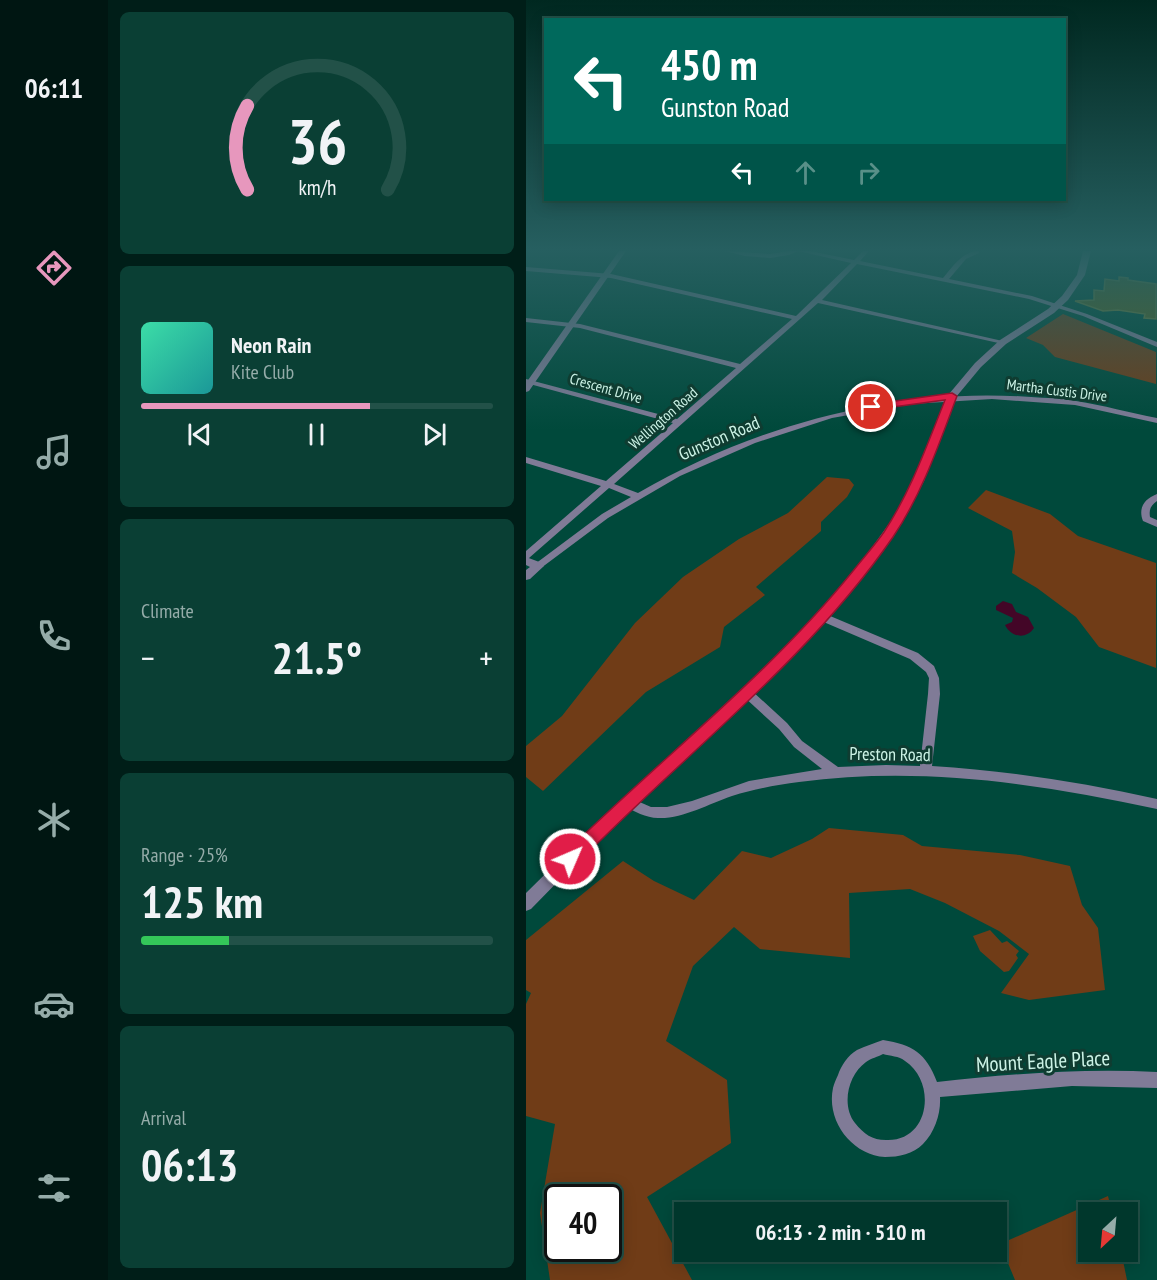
<!DOCTYPE html>
<meta charset="utf-8">
<style>
:root{--surface:#00372c;--page:#0a3f34;--text:#f1f3f6;--muted:#95aca9;--line:#225148;--accent:#e797bd}
body{margin:0;font-family:"PT Sans Narrow",sans-serif;background:var(--page);color:var(--text);height:100vh;display:flex;flex-direction:column;font-size:22px;white-space:nowrap}
*{box-sizing:border-box;margin:0}
p{font-size:20px;color:var(--muted)}
.icon{flex:none;width:33px;height:33px;fill:none;stroke:currentColor;stroke-width:2;stroke-linecap:round;stroke-linejoin:round}
.map{position:relative;flex:1;overflow:hidden}
.drawer{display:flex;flex-direction:column;gap:12px;padding:12px;background:#001e18;width:418px}
.drawer>*{flex:none}
.hud{position:absolute;left:18px;top:18px;width:522px;height:183px;border-radius:0px;box-shadow:0 3px 15px #0003,0 0 0 2px var(--line);background:#00695c;color:#fff;overflow:hidden}
.needle{width:39px;rotate:206deg}
.buttons{position:absolute;left:552px;top:1202px;display:grid;gap:12px}
.buttons a{display:grid;place-items:center;width:60px;height:60px;border-radius:0px;background:var(--surface);box-shadow:0 3px 15px #0003,0 0 0 2px var(--line);font-size:30px}
.speed{position:absolute;left:18px;top:1184px;display:flex;gap:12px;font-size:30px;font-weight:700;text-align:center}
.speed>*{display:grid;place-content:center;width:78px;height:78px;border-radius:50%;background:var(--surface);box-shadow:0 3px 15px #0003,0 0 0 2px var(--line);line-height:1}
.speed .limit{border:3px solid #111;border-radius:9px;background:#fff;color:#111}
.pin{position:absolute;display:grid;place-items:center;width:51px;height:51px;color:#fff;margin:-26px;border:3px solid #fff;border-radius:50%;box-shadow:0 2px 6px #0007}
.me{position:absolute;width:66px;margin:-33px;rotate:45deg;stroke-linejoin:round;filter:drop-shadow(0 0 4px #0008)}
.turn{display:flex;align-items:center;gap:21px;height:126px;padding:0 18px;font-size:27px}
.turn .icon{width:78px;height:78px;stroke-width:2.5}
.turn b{display:block;font-size:42px;line-height:51px}
.lanes{display:flex;align-items:center;height:57px;padding:0 18px;background:#0003;justify-content:center;gap:30px;direction:ltr}
.lanes .off{opacity:.35}
.big{font-size:45px;font-weight:700;line-height:1.1}
.drawer .card{flex:1;display:flex;flex-direction:column;justify-content:center;gap:9px;min-width:0;padding:0 21px;border-radius:9px;background:var(--page)}
.drawer .dial{align-items:center;gap:0}
.dial svg{height:156px;overflow:visible;fill:none;stroke:var(--line);stroke-width:7;stroke-linecap:round;text-anchor:middle}
.dial text{fill:var(--text);stroke:none}
.song{display:flex;align-items:center;gap:18px}
.cover{width:72px;height:72px;border-radius:9px;background:linear-gradient(135deg,hsl(160 70% 55%),hsl(180 70% 35%))}
.played{height:6px;border-radius:3px;background:linear-gradient(90deg,var(--accent) 65%,var(--line) 65%)}
.keys{display:flex;justify-content:space-around;direction:ltr}
.heat{display:flex;justify-content:space-between;align-items:center;font-size:33px;direction:ltr}
.charge{height:9px;border-radius:4px;background:linear-gradient(90deg,#34c759 25%,var(--line) 0)}
.trip{position:absolute;left:148px;top:1202px;width:333px;height:60px;border-radius:0px;background:var(--surface);box-shadow:0 3px 15px #0003,0 0 0 2px var(--line);font-weight:700;line-height:60px;text-align:center}
main{display:flex;flex:1;min-height:0}
.tabs{display:flex;flex-direction:column;width:108px;justify-content:space-around;align-items:center;background:#001612;color:var(--muted)}
.tabs .icon{width:42px;height:42px}
.tabs .selected{color:var(--accent)}
.tabs b{font-size:27px;color:var(--text)}
.map>svg:first-child{display:block}
.green{fill:#703c17;fill-rule:evenodd}
.water{fill:#430627}
.building{fill:#5b601e;stroke:#727838;stroke-width:1.5}
.lines{fill:none;stroke-linecap:round;stroke-linejoin:round}
.minor{fill:#807b97;fill-rule:evenodd}
.tertiary{fill:#807b97;fill-rule:evenodd}
.route{fill:#e11d48;stroke:#92132f;stroke-width:1.5}
.labels{text-anchor:middle;dominant-baseline:central;stroke-width:6;stroke-linejoin:round;paint-order:stroke}
.far-street-label{font-size:15px;fill:#ccf3e6;stroke:#0f3c31}
.street-label{font-size:18px;fill:#ccf3e6;stroke:#0f3c31}
.near-street-label{font-size:21px;fill:#ccf3e6;stroke:#0f3c31}
</style>
<main>
<nav class="tabs">
<b>06:11</b>
<svg class="icon selected" aria-label="directions" viewBox="0 0 24 24"><path d="M12 3l9 9-9 9-9-9zM9 14v-3h6M13 9l2 2-2 2"/></svg>
<svg class="icon" aria-label="music" viewBox="0 0 24 24"><path d="M9 18V5l10-2v13"/><circle cx="6" cy="18" r="3"/><circle cx="16" cy="16" r="3"/></svg>
<svg class="icon" aria-label="phone" viewBox="0 0 24 24"><path d="M5 4h4l2 5-3 2q2 4 5 5l2-3 5 2v4C11 20 4 13 5 4z"/></svg>
<svg class="icon" aria-label="climate" viewBox="0 0 24 24"><path d="M12 3v18M4 7l16 10M4 17L20 7"/></svg>
<svg class="icon" aria-label="car" viewBox="0 0 24 24"><path d="M5 17H2v-5l4-1 3-4h7l3 4 3 1v5h-3M9 17h6M6 11h13"/><circle cx="7" cy="17" r="2"/><circle cx="17" cy="17" r="2"/></svg>
<svg class="icon" aria-label="filters" viewBox="0 0 24 24"><path d="M4 7h16M4 17h16"/><circle cx="9" cy="7" r="2"/><circle cx="15" cy="17" r="2"/></svg>
</nav>
<section class="drawer">
<div class="card dial"><svg viewBox="0 0 100 80">
<path d="M14 69A42 42 0 1 1 86 69"/>
<path d="M14 69A42 42 0 0 1 14 26" stroke="#e797bd"/>
<text x="50" y="56" font-size="32" font-weight="700">36</text>
<text x="50" y="72" font-size="11">km/h</text>
</svg></div>
<div class="card">
<div class="song"><i class="cover"></i><div><b>Neon Rain</b><p>Kite Club</p></div></div>
<div class="played"></div>
<div class="keys"><svg class="icon" aria-label="previous" viewBox="0 0 24 24"><path d="M18 5L8 12l10 7zM5 5v14"/></svg><svg class="icon" aria-label="pause" viewBox="0 0 24 24"><path d="M8 5v14M16 5v14"/></svg><svg class="icon" aria-label="next" viewBox="0 0 24 24"><path d="M6 5l10 7-10 7zM19 5v14"/></svg></div>
</div>
<div class="card"><p>Climate</p>
<div class="heat"><a>−</a><b class="big">21.5°</b><a>+</a></div>
</div>
<div class="card"><p>Range · 25%</p><b class="big">125 km</b><div class="charge"></div></div>
<div class="card"><p>Arrival</p><b class="big">06:13</b></div>
</section>
<div class="map">
<svg width="631" height="1280" viewBox="0 0 631 1280">
<rect width="100%" height="100%" fill="#00493b"/>
<path class="green" d="M 537,314 L 630,352 L 630,384 L 529,357 L 517,345 L 500,338 Z
M 301,477 L 323,479 L 328,485 L 321,497 L 295,522 L 295,531 L 230,587 L 239,595 L 198,627 L 194,647 L 120,692 L 17,791 L 0,777 L 0,746 L 36,716 L 109,623 L 157,577 L 213,539 L 262,513 Z
M 460,490 L 524,514 L 552,536 L 630,563 L 630,668 L 573,647 L 550,617 L 511,588 L 486,573 L 489,552 L 486,531 L 442,508 Z
M 303,828 L 377,835 L 396,846 L 494,855 L 544,866 L 556,905 L 572,928 L 579,990 L 503,1000 L 475,993 L 503,954 L 473,931 L 419,903 L 384,889 L 323,893 L 324,958 L 234,949 L 208,927 L 167,966 L 140,1041 L 201,1080 L 205,1143 L 121,1197 L 166,1280 L 24,1280 L 14,1213 L 29,1124 L 0,1116 L 0,1004 L 5,993 L 0,990 L 0,940 L 97,861 L 128,881 L 168,900 L 216,851 L 245,858 L 286,839 ZM 32,1197 L 82,1197 L 82,1248 L 32,1248 Z
M 464,930 L 476,943 L 481,941 L 493,951 L 490,955 L 492,958 L 483,971 L 478,972 L 454,951 L 447,936 Z
M 582,1196 L 586,1212 L 562,1212 L 562,1251 L 595,1251 L 601,1280 L 489,1280 L 474,1244 Z"/>
<path class="water" d="M 477,601 L 486,604 L 490,612 L 502,617 L 508,628 C 500,640 485,637 479,625 L 486,622 L 487,618 L 470,610 L 470,606 Z"/>
<path class="building" d="M 593,277 L 602,278 L 602,280 L 630,284 L 630,319 L 618,318 L 619,314 L 592,310 L 577,311 L 549,301 L 568,300 L 568,290 L 578,291 L 579,279 L 593,281 Z"/>
<g class="lines">
<path class="minor" d="M 199,251 L 244,254 L 263,251 L 284,251 L 328,260 L 337,251 L 343,251 L 334,261 L 417,278 C 427,266 437,251 453,251 L 453,253 L 440,259 L 423,279 L 506,296 L 561,314 L 631,342 L 631,347 L 557,316 L 503,299 L 331,264 L 296,300 L 481,342 L 477,344 L 292,303 L 88,484 L 112,493 C 230,425 367,387 505,397 C 520,398 535,398 550,401 C 577,405 604,413 631,418 L 631,423 L 549,405 L 466,399 L 385,404 L 306,418 L 229,443 L 154,476 L 82,518 L 15,568 L 9,568 L 7,566 L 9,564 L 76,514 L 105,497 L 83,488 L 3,558 L 0,559 L 0,551 L 75,486 L 0,463 L 0,457 L 80,481 L 147,423 L 0,383 L 0,379 L 151,419 L 210,368 L 54,328 L 0,322 L 0,318 L 54,324 L 214,364 L 266,319 L 85,278 L 0,271 L 0,267 L 85,274 L 270,316 L 325,263 L 272,251 L 263,255 L 244,258 L 219,256 Z
M 631,494 L 631,501 C 624,506 623,510 624,517 L 631,520 L 631,527 L 617,521 C 612,508 618,499 631,494 Z
M 297,613 L 392,653 L 408,666 L 413,678 L 414,694 L 406,766 C 482,771 556,782 631,799 L 631,809 C 512,783 393,766 273,782 C 250,785 228,789 206,796 C 182,804 157,819 132,818 C 120,818 108,811 98,806 L 96,802 L 98,798 L 102,797 L 125,807 L 141,807 L 166,801 L 223,781 L 296,769 L 268,747 L 253,729 L 217,696 L 215,693 L 217,690 L 225,690 L 261,723 L 276,741 L 312,767 L 360,765 L 394,766 L 402,694 L 403,678 L 400,672 L 384,659 L 293,620 L 292,617 Z
M 357,1040 C 387,1045 400,1053 411,1082 C 484,1074 557,1068 631,1072 L 631,1088 L 546,1086 L 414,1097 C 415,1113 409,1132 397,1144 C 387,1154 373,1157 359,1157 C 326,1155 300,1121 307,1088 C 308,1084 310,1079 312,1075 C 315,1066 322,1055 331,1050 C 339,1046 349,1043 357,1040 ZM 357,1054 C 364,1056 373,1056 379,1061 C 411,1082 404,1142 360,1140 C 346,1140 338,1134 329,1123 C 315,1105 322,1075 340,1062 C 345,1058 352,1057 357,1054 Z"/>
<path class="tertiary" d="M 93,251 L 100,251 L 3,391 L 0,392 L 0,383 Z
M 557,251 L 565,251 L 559,275 L 542,300 L 528,313 L 480,344 L 455,367 L 430,397 L 398,481 L 380,515 L 350,559 L 301,620 L 254,669 L 93,819 L 5,909 L 0,911 L 0,893 L 83,811 L 246,663 L 293,614 L 342,553 L 370,514 L 388,481 L 423,394 L 449,363 L 474,340 L 522,309 L 536,296 L 551,275 Z
M 0,557 L 16,563 L 18,566 L 4,579 L 0,580 L 0,570 L 4,567 L 0,565 Z"/>
</g>
<linearGradient id="sky" x2="0" y2="1"><stop stop-color="#002820"/><stop offset="0.58" stop-color="#265f60"/><stop offset="1" stop-color="#265f60" stop-opacity="0"/></linearGradient>
<rect width="631" height="430" fill="url(#sky)"/>
<path class="route" d="M 426,393 L 431,396 C 413,444 396,494 367,537 C 280,663 156,756 50,865 L 44,867 L 38,865 L 36,859 L 38,854 C 134,759 242,676 327,571 C 337,558 349,545 358,532 C 385,491 401,445 419,400 L 345,410 L 340,407 L 341,405 Z"/>
<g class="labels">
<g class="far-street-label">
<text transform="translate(80 388) rotate(16)">Crescent Drive</text>
<text transform="translate(531 390) rotate(7)">Martha Custis Drive</text>
<text transform="translate(137 418) rotate(-41)">Wellington Road</text>
</g>
<g class="street-label">
<text transform="translate(193 438) rotate(-23)">Gunston Road</text>
<text transform="translate(364 754) rotate(1)">Preston Road</text>
</g>
<g class="near-street-label">
<text transform="translate(517 1061) rotate(-3)">Mount Eagle Place</text>
</g>
</g>
</svg>
<div class="buttons">
<a><svg class="needle" viewBox="-14 -14 28 28"><path d="M0-13l5 13h-10z" fill="#e53935"/><path d="M0 13l5-13h-10z" fill="#95aca9"/></svg></a>
</div>
<div class="speed"><div class="limit">40</div></div>
<div class="pin" style="left:345px;top:407px;background:#d93025"><svg class="icon" aria-label="arrive" viewBox="0 0 24 24"><path d="M6 21V4h12l-3 4 3 4H6"/></svg></div>
<svg class="me" style="left:44px;top:859px" viewBox="-20 -20 40 40"><circle r="17" fill="#e11d48" stroke="#fff" stroke-width="3"/><path d="M0-11L8 9 0 5-8 9z" fill="#fff"/></svg>
<div class="trip">06:13 · 2 min · 510 m</div>
<div class="hud">
<div class="turn"><svg class="icon" aria-label="left" viewBox="0 0 24 24"><path d="M17 20v-9H6M10 6l-5 5 5 5"/></svg><div><b>450 m</b>Gunston Road</div></div>
<div class="lanes"><svg class="icon" aria-label="left" viewBox="0 0 24 24"><path d="M17 20v-9H6M10 6l-5 5 5 5"/></svg><svg class="icon off" aria-label="ahead" viewBox="0 0 24 24"><path d="M12 20V5M6 11l6-6 6 6"/></svg><svg class="icon off" aria-label="right" viewBox="0 0 24 24"><path d="M7 20v-9h11M14 6l5 5-5 5"/></svg></div>
</div>
</div>
</main>
